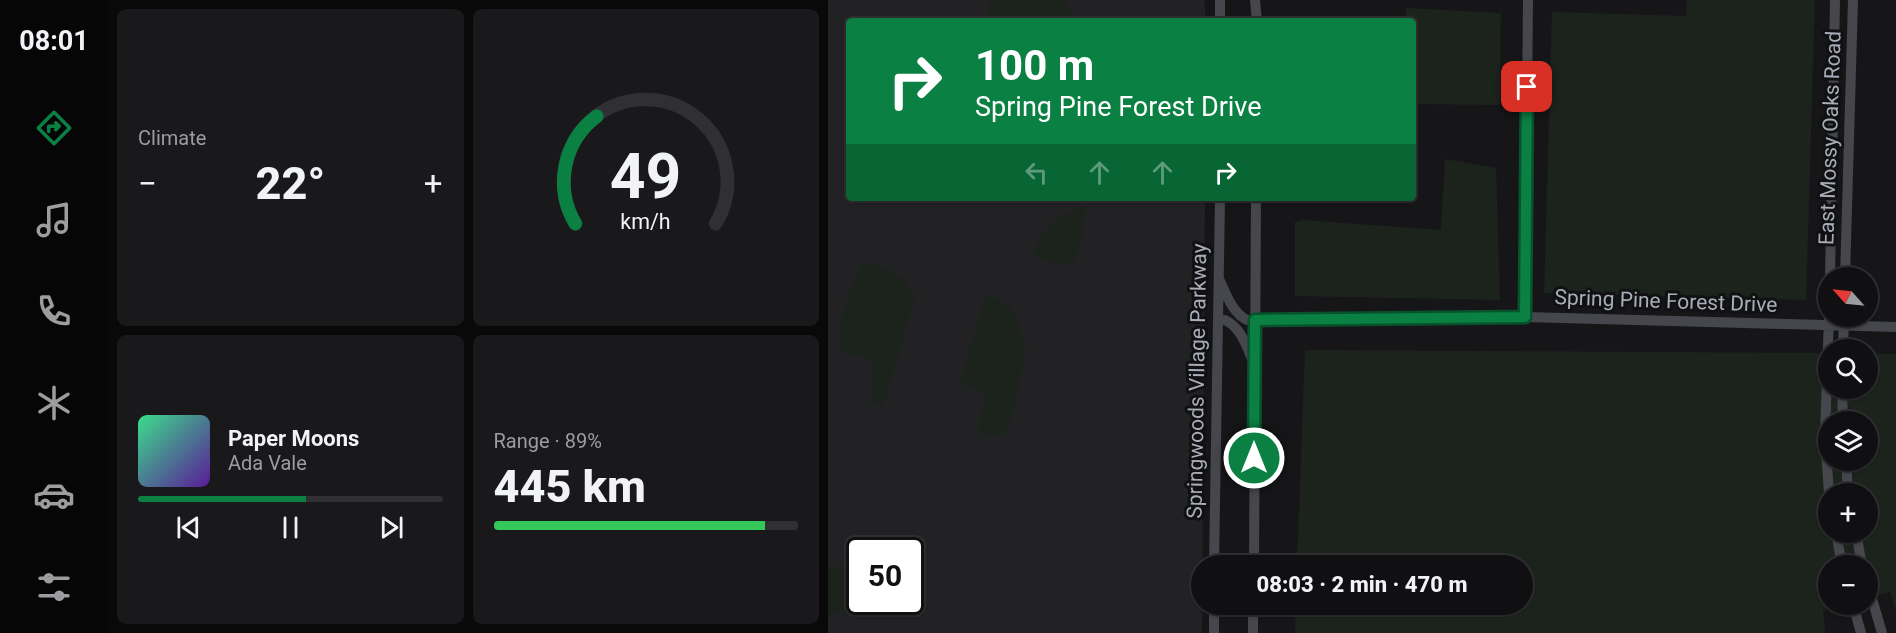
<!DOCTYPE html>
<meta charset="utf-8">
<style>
:root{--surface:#101012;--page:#19191b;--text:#f1f3f6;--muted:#9c9d9f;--line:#303032;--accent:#0b8043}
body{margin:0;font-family:Roboto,sans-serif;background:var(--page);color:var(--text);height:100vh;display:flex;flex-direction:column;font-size:22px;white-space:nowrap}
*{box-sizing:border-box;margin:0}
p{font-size:20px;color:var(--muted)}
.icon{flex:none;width:33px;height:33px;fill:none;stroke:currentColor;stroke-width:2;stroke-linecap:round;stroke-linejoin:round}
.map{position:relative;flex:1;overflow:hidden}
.side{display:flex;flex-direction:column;gap:9px;padding:9px;background:#09090a;width:720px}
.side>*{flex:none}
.top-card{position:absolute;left:18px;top:18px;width:570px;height:183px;border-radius:6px;box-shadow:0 2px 4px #0004,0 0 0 2px var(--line);background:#0b8043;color:#fff;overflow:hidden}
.needle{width:39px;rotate:297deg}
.controls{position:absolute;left:990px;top:267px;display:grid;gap:12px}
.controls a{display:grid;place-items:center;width:60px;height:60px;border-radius:50%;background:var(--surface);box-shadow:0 2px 4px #0004,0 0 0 2px var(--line);font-size:30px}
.speed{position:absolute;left:18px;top:537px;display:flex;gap:12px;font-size:30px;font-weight:700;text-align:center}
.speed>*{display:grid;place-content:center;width:78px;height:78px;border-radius:50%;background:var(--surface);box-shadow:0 2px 4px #0004,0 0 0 2px var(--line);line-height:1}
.speed .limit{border:3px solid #111;border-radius:9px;background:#fff;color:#111}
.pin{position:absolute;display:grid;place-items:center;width:51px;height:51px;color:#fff;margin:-26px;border-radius:12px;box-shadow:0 3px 9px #0006}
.me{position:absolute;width:66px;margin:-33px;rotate:0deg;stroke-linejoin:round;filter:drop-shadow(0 0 4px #0008)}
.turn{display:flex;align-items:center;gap:21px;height:126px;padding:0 30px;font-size:27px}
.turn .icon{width:78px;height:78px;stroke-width:2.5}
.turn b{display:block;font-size:42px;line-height:51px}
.lanes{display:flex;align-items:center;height:57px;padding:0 30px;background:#0003;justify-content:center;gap:30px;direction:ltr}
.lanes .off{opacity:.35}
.big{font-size:45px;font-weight:800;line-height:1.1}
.side .tile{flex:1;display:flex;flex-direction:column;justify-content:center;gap:9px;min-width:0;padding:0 21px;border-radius:9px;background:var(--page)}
.side .dial{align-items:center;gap:0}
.dial svg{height:156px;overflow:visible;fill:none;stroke:var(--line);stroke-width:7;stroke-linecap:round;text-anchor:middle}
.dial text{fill:var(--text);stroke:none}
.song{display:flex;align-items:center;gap:18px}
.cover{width:72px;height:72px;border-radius:9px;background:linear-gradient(135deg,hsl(150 70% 55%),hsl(270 70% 35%))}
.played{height:6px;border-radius:3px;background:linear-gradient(90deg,var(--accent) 55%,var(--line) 55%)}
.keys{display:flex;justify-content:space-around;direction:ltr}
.heat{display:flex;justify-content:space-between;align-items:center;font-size:33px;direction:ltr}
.charge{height:9px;border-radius:4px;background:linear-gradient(90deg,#34c759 89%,var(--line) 0)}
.side .tiles{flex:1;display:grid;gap:9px;grid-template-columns:repeat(2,1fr)}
.trip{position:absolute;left:363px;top:555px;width:342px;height:60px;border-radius:30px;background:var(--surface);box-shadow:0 2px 4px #0004,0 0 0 2px var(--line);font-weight:800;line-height:60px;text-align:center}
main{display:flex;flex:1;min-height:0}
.dock{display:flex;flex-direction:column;width:108px;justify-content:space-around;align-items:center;background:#060607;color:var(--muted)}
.dock .icon{width:42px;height:42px}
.dock .active{color:var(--accent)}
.dock b{font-size:27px;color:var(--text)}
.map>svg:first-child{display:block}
.built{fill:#222225;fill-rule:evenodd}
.green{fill:#1c231d;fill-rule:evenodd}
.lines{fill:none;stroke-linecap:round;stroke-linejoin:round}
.secondary{stroke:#45474d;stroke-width:10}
.route-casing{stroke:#07532c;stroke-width:15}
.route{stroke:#0b8043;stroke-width:10}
.labels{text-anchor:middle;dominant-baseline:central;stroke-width:6;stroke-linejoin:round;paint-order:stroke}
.street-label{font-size:21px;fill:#a8adb8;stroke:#111113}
</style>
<main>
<nav class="dock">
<b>08:01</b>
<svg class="icon active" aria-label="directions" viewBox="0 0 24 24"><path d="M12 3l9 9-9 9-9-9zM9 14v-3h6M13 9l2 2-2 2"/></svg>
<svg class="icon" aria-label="music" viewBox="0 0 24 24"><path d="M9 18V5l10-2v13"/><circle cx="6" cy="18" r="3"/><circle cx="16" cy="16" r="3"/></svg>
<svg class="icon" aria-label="phone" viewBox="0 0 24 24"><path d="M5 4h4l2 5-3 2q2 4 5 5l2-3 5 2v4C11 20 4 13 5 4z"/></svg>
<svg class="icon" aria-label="climate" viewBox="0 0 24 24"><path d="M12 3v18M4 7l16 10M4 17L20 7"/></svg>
<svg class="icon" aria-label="car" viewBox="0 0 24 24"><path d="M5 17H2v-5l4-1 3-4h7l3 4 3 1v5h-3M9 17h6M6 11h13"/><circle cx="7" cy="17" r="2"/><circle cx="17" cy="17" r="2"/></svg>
<svg class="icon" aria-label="filters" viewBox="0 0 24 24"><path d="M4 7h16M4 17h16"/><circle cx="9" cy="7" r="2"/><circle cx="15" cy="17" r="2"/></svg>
</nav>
<section class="side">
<div class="tiles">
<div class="tile"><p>Climate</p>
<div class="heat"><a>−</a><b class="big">22°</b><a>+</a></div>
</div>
<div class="tile dial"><svg viewBox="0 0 100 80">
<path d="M14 69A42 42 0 1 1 86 69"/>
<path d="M14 69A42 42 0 0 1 25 14" stroke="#0b8043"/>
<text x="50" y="56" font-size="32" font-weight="700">49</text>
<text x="50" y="72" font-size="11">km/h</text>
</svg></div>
<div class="tile">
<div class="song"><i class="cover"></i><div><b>Paper Moons</b><p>Ada Vale</p></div></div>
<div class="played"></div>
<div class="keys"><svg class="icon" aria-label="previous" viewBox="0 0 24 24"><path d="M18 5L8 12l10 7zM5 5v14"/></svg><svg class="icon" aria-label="pause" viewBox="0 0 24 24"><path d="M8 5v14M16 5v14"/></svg><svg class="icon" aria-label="next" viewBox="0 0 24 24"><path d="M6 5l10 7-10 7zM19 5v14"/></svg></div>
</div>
<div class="tile"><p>Range · 89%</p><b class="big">445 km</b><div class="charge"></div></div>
</div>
</section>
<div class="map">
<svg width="1068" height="633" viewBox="0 0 1068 633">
<rect width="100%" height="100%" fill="#161618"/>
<path class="built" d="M 0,0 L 376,0 L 378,21 L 21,21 L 21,198 L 377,198 L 374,633 L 0,633 ZM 32,550 L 82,550 L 82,602 L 32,602 Z"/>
<path class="green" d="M 162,0 L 236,0 L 247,21 L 158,21 Z
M 859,0 L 987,0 L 978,300 L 716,293 L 724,12 L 858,16 Z
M 578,8 L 673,13 L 672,105 L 585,104 L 585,21 L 578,21 Z
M 617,159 L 668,168 L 672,300 L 467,296 L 467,222 L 475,220 L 613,230 Z
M 258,205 L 255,232 L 247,261 C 236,266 220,262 209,258 L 206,250 C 220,221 229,216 258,205 Z
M 36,262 C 60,267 74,275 88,295 L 56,403 L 53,406 L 46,404 L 42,400 C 44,387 52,360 34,357 C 24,355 22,357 12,350 L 11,346 C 10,329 23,272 36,262 Z
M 160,297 L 165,297 L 185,308 L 198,349 L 182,426 C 174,440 164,440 150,431 L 151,418 L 158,394 L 134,384 L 133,380 L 156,299 Z
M 477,350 L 1000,353 L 1000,388 L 1040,388 L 1040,354 L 1068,354 L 1068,611 L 1062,592 L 1040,598 L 1040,566 L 1000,566 L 1000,604 L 1016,605 L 995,611 L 997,633 L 467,633 L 468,605 L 694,604 L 694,566 L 469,565 ZM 1000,422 L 1040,422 L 1040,460 L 1000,460 ZM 1000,494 L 1040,494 L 1040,532 L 1000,532 Z
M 0,567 L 29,568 L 31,570 L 32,596 L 20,608 L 0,617 Z"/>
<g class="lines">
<path class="secondary" d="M 392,0 L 392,21
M 427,0 L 429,21
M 1002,278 L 1007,0
M 1017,278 L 1025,0
M 391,279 C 398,293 404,313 419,320
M 1001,316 L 997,435 L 1001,494
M 697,317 L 700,0
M 397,320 C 414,328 419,348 426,364
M 427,320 L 697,317 L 1068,327
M 1015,350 L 1016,316
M 1014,388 L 1015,422
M 1018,460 L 1020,494
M 1008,532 L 1014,566
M 1028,532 L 1034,566
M 386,566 L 392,198
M 426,566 L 428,198
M 1040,585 L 1054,633
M 1025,604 L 1033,633
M 386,633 L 386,604
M 425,633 L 425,604"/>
</g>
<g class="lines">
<defs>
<path id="route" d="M 426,458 L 427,320 L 697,317 L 699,87"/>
</defs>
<use href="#route" class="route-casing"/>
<use href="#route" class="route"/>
</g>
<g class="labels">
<g class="street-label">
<text transform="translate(1002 138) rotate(-88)">East Mossy Oaks Road</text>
<text transform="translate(838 301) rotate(2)">Spring Pine Forest Drive</text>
<text transform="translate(369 381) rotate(-89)">Springwoods Village Parkway</text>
</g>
</g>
</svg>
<div class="controls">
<a><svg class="needle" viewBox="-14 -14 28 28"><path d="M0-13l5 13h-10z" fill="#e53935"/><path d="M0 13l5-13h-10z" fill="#9c9d9f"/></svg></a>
<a><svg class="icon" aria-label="search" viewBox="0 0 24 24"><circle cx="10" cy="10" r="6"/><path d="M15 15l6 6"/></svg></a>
<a><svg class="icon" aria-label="layers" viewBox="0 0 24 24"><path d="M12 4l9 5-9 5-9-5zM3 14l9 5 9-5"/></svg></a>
<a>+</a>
<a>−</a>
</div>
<div class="speed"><div class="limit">50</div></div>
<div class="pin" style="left:699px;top:87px;background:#d93025"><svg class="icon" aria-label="arrive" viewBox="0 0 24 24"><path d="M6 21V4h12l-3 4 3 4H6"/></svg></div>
<svg class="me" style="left:426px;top:458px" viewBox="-20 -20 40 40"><circle r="17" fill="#0b8043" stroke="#fff" stroke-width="3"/><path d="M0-11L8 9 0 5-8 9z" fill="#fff"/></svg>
<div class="trip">08:03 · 2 min · 470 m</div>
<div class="top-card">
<div class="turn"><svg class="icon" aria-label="right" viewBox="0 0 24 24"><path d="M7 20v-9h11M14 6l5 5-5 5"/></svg><div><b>100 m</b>Spring Pine Forest Drive</div></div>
<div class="lanes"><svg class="icon off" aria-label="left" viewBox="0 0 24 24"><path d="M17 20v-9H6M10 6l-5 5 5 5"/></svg><svg class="icon off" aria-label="ahead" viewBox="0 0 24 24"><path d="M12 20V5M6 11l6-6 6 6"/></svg><svg class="icon off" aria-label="ahead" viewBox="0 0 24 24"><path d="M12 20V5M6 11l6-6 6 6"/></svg><svg class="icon" aria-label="right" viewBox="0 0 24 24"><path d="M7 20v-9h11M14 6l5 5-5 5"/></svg></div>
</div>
</div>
</main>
